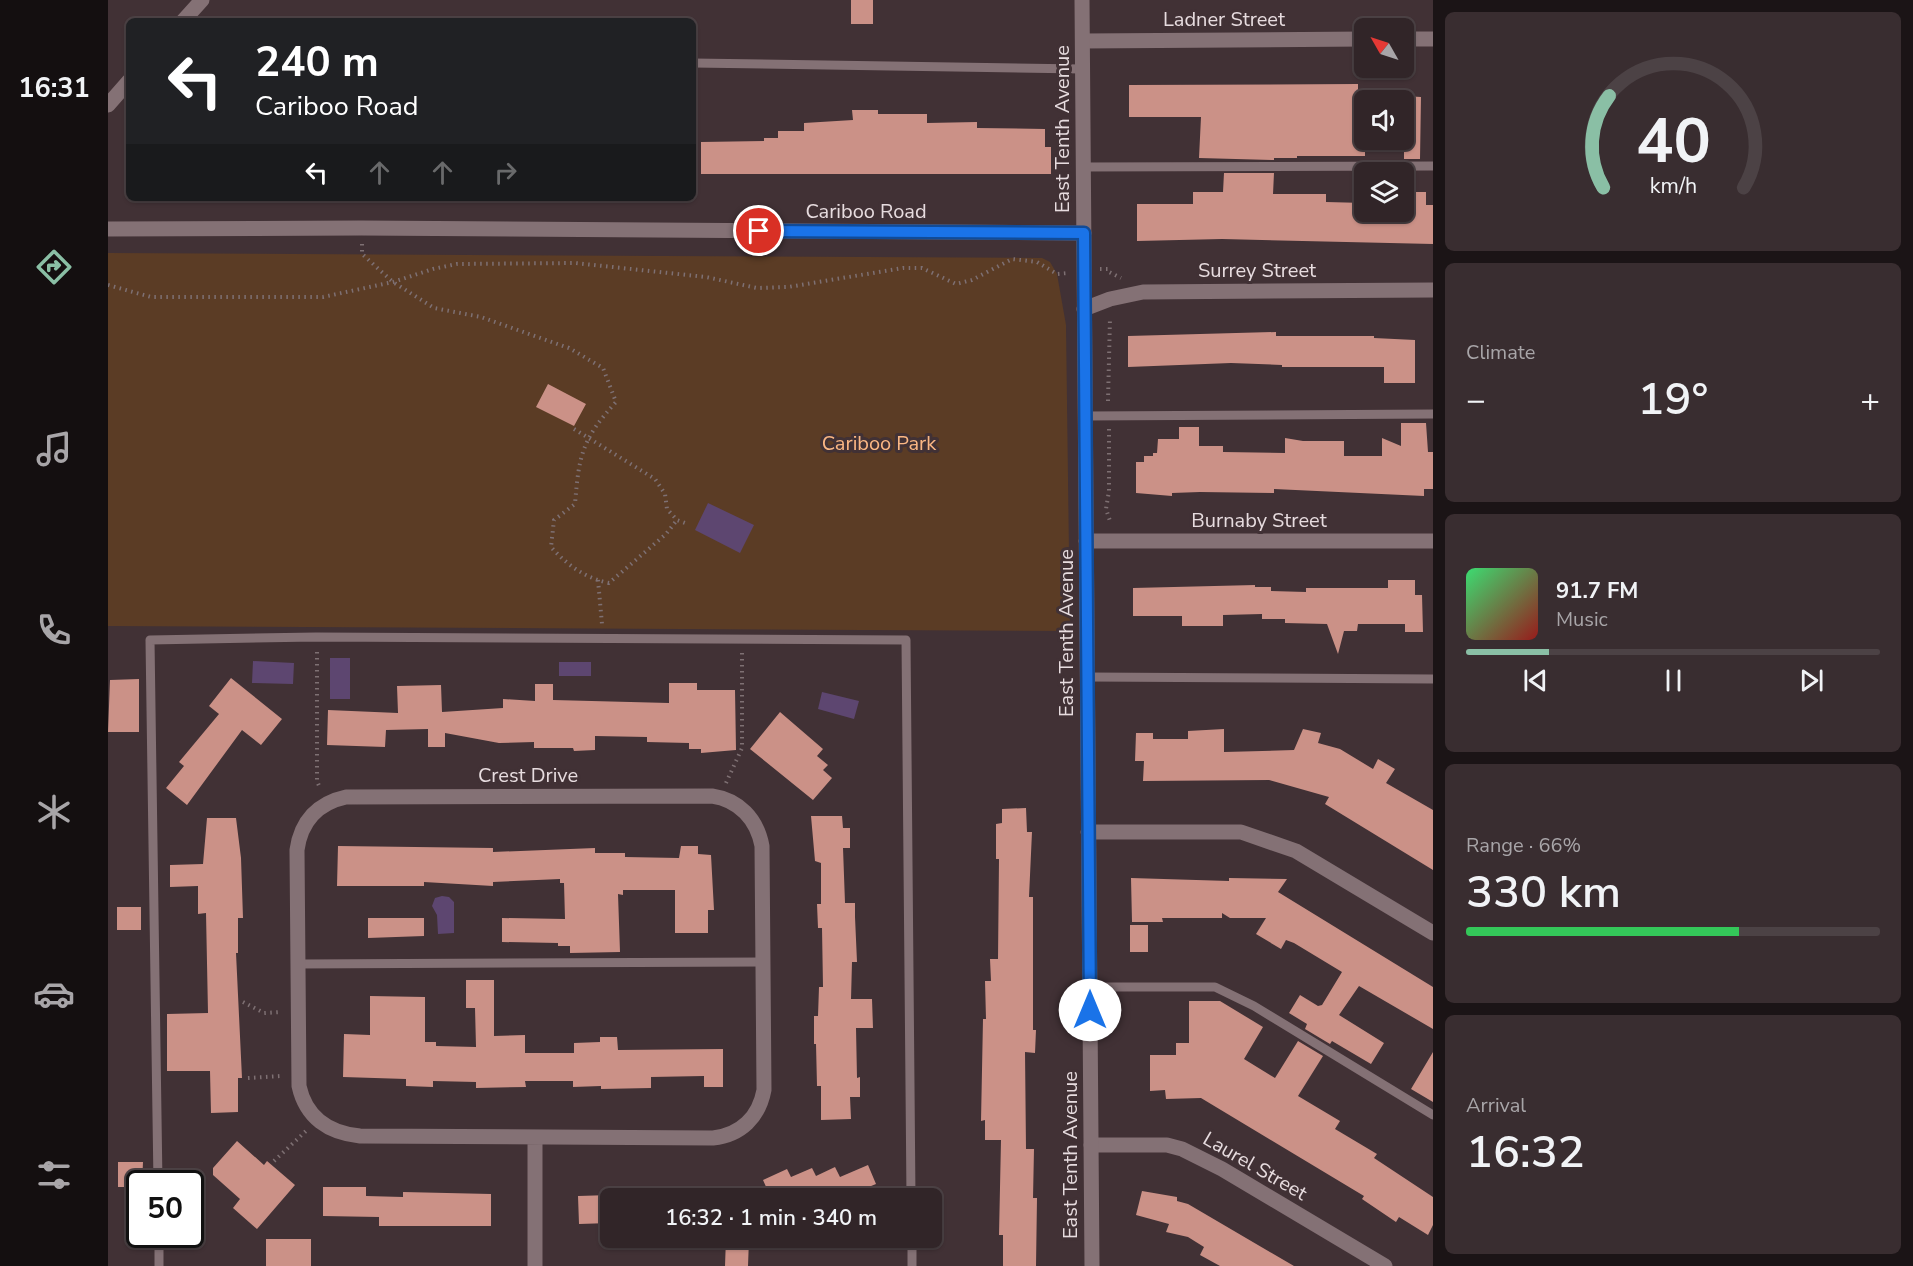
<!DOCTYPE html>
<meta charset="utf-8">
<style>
:root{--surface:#312528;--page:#392d30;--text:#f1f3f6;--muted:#a8a5a8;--line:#4c4245;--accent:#8abfa5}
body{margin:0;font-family:"Nunito Sans",sans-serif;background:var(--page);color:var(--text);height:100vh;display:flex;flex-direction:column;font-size:22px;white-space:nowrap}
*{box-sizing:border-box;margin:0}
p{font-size:20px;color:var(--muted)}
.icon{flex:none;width:33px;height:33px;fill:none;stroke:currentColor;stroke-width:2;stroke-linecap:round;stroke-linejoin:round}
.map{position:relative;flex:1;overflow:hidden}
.panel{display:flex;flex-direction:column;gap:12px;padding:12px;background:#1b1416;width:480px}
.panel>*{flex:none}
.banner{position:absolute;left:18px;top:18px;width:570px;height:183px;border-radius:9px;box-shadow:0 2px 4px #0004,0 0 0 2px var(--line);background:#202124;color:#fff;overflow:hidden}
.needle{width:39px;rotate:309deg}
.tools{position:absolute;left:1246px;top:18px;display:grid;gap:12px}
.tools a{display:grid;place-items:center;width:60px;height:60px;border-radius:9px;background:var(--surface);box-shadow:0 2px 4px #0004,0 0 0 2px var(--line);font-size:30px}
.speed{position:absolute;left:18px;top:1170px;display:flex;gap:12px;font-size:30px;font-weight:700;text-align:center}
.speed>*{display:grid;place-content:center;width:78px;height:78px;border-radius:50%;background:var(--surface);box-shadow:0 2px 4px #0004,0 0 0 2px var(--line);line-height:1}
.speed .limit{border:3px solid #111;border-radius:9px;background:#fff;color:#111}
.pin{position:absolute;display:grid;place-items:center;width:51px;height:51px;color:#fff;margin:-26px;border:3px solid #fff;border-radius:50%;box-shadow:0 2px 6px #0007}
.me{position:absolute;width:66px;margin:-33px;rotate:0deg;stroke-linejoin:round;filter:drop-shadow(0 0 4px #0008)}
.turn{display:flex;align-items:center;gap:21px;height:126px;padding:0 30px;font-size:27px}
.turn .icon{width:78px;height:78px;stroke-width:2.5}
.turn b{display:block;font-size:42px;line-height:51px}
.lanes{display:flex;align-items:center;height:57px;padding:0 30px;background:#0003;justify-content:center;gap:30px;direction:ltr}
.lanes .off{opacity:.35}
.big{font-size:45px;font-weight:600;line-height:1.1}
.panel .widget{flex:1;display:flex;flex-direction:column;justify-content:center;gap:9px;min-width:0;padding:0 21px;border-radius:9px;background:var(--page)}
.panel .dial{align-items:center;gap:0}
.dial svg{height:156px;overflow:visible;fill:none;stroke:var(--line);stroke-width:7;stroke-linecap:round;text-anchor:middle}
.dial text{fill:var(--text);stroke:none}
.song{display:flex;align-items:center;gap:18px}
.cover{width:72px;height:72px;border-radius:9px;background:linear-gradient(135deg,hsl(140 70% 55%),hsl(0 70% 35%))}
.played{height:6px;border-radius:3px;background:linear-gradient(90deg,var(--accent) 20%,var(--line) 20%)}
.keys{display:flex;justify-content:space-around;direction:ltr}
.heat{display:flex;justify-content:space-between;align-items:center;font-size:33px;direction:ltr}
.charge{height:9px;border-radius:4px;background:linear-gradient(90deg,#34c759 66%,var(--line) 0)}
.trip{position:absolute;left:492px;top:1188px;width:342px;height:60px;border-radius:9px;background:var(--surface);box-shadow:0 2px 4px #0004,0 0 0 2px var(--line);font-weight:600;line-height:60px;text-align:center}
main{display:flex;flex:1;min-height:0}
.dock{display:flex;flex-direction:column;width:108px;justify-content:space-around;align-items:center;background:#140f10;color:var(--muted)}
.dock .icon{width:42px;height:42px}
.dock .selected{color:var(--accent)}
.dock b{font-size:27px;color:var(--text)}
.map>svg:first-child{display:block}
.green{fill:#5b3c25}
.water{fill:#5d4670}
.building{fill:#cb9187}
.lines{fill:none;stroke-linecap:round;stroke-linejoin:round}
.path{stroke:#7e7073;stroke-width:4;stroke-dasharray:1.5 4.5;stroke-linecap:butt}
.service{stroke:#847175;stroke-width:9}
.minor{stroke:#847175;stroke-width:15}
.tertiary{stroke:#847175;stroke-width:15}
.secondary{stroke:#847175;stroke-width:15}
.route-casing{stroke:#114b97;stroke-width:15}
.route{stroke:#1a73e8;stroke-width:10}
.labels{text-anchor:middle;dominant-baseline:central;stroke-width:6;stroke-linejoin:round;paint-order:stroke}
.street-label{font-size:20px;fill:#e7dcdf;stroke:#413135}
.park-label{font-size:20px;fill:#fbb784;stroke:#413135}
</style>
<main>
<nav class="dock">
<b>16:31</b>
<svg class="icon selected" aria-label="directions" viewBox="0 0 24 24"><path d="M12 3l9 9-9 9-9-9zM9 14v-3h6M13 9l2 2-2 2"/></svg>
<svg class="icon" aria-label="music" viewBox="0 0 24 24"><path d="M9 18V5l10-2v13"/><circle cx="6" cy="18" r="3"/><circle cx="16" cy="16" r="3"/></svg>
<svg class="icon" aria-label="phone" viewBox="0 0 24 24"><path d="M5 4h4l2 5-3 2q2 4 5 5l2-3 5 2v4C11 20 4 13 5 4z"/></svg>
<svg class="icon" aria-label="climate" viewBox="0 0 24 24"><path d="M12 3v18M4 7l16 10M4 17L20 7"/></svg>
<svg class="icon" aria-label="car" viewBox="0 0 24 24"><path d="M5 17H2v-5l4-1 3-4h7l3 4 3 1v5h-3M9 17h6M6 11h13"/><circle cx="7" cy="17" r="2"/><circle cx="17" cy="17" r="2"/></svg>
<svg class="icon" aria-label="filters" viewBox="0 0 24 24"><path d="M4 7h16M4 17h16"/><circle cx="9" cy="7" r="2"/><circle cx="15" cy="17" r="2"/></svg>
</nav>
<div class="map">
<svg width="1325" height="1266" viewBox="0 0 1325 1266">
<rect width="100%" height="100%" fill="#413135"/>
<path class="green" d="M 0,253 L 934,258 L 942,262 L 949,274 L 958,325 L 962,631 L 0,626 Z"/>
<path class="water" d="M 600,503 L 646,525 L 632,553 L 587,530 Z
M 222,658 L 242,658 L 242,699 L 222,699 Z
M 145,661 L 186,663 L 185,684 L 144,683 Z
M 451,662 L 483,662 L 483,676 L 451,676 Z
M 714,692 L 751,701 L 746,719 L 710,709 Z
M 334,896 L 341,897 L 346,902 L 346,933 L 330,934 L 329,915 L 324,906 L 327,898 Z"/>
<path class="building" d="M 743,0 L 765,0 L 765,24 L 743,24 Z
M 1250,84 L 1250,95 L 1257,95 L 1257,156 L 1189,156 L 1189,158 L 1166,158 L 1166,160 L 1091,158 L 1093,117 L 1021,117 L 1021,85 Z
M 1296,96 L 1313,97 L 1312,159 L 1296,159 Z
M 744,110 L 770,110 L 770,114 L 819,114 L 819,123 L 869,122 L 869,128 L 937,129 L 937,147 L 943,147 L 943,174 L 593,174 L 593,142 L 656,141 L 656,138 L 670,138 L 670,131 L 696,131 L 696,123 L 745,120 Z
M 1116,173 L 1166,173 L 1165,194 L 1218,194 L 1218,202 L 1257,203 L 1257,212 L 1296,212 L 1296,192 L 1318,192 L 1318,205 L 1325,205 L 1325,244 L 1114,239 L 1029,241 L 1029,204 L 1085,204 L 1085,192 L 1115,192 Z
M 1168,332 L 1168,336 L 1266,336 L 1266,338 L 1307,340 L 1307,383 L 1276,383 L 1276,367 L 1174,367 L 1174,365 L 1123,363 L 1020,367 L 1020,336 Z
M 440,384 L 478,404 L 466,426 L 428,407 Z
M 1293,423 L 1318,423 L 1320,452 L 1325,452 L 1325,489 L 1316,489 L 1316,496 L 1166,489 L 1166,493 L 1092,492 L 1064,493 L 1064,496 L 1028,493 L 1028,462 L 1036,462 L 1036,456 L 1045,456 L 1045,453 L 1049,453 L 1050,439 L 1071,439 L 1071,427 L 1091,427 L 1091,446 L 1115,446 L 1115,452 L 1177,453 L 1177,438 L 1195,441 L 1236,441 L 1236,456 L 1274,456 L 1274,438 L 1293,446 Z
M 1280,580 L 1307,580 L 1307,595 L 1314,595 L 1315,632 L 1297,632 L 1297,624 L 1250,624 L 1249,631 L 1236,631 L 1230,654 L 1219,624 L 1177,623 L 1177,619 L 1154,619 L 1154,614 L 1115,615 L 1115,626 L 1074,626 L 1074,616 L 1025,616 L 1025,588 L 1147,585 L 1147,587 L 1163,587 L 1163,591 L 1198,592 L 1198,588 L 1280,588 Z
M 123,678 L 174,719 L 153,745 L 134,730 L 79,805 L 58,788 L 76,766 L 71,762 L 111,714 L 101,706 Z
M 31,679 L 31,732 L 0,732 L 2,680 Z
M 561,683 L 589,683 L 589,690 L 627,690 L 628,750 L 593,753 L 593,749 L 581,749 L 581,743 L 539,742 L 539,737 L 487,736 L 487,750 L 466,751 L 465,748 L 426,748 L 426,742 L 391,743 L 337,733 L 337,747 L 320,747 L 320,729 L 278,730 L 277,747 L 219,745 L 220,710 L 290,713 L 289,686 L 333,685 L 334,712 L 395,708 L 395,699 L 427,701 L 427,684 L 445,684 L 445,700 L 561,703 Z
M 672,712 L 715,749 L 709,756 L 720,765 L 715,770 L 724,778 L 705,800 L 642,749 Z
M 1116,729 L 1116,752 L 1186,750 L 1195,729 L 1213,733 L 1210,743 L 1232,749 L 1265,769 L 1270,759 L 1287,769 L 1278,783 L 1325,810 L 1325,870 L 1217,804 L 1221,797 L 1161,780 L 1035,781 L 1036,761 L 1027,761 L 1028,733 L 1045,733 L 1045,739 L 1080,739 L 1080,731 Z
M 918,808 L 919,832 L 924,832 L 921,897 L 925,897 L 925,1030 L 928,1030 L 927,1053 L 917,1052 L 918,1149 L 926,1149 L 925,1198 L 929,1198 L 928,1266 L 895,1266 L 895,1235 L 891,1235 L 893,1140 L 877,1140 L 877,1120 L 873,1121 L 875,1019 L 878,1019 L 877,981 L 883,981 L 882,959 L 890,959 L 891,859 L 888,859 L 888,824 L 894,823 L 894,809 Z
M 703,816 L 734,816 L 735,828 L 742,828 L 742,848 L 735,848 L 737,903 L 747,903 L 747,917 L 749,962 L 744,962 L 743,999 L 764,999 L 765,1028 L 748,1028 L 749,1078 L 752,1077 L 752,1097 L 742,1097 L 743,1119 L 713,1120 L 713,1086 L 709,1086 L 708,1044 L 706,1044 L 706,1016 L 710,1016 L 711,987 L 715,987 L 714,928 L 710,928 L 709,904 L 713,904 L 713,863 L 707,861 Z
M 99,818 L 128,818 L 133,858 L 135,918 L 130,918 L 130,953 L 128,953 L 134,1078 L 130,1078 L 130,1112 L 103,1113 L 102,1071 L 59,1071 L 59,1014 L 100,1013 L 98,913 L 90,914 L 90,886 L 62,887 L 62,865 L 95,864 Z
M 230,846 L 385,848 L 385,852 L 487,848 L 487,853 L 517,853 L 517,857 L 571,858 L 573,846 L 590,846 L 590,854 L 603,855 L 606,910 L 600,910 L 600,933 L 567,933 L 567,890 L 515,890 L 515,895 L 510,894 L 512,952 L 462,953 L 462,946 L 450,946 L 450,943 L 394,942 L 394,918 L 457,919 L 456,883 L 452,883 L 452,879 L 385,882 L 385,886 L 316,882 L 316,886 L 229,886 Z
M 1023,878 L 1121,881 L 1121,878 L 1179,879 L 1170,892 L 1325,987 L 1325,1029 L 1251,986 L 1231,1015 L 1276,1043 L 1263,1064 L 1224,1041 L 1222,1044 L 1197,1029 L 1199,1024 L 1181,1013 L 1192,995 L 1210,1006 L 1214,1005 L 1234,972 L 1186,943 L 1178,940 L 1173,949 L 1148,934 L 1158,918 L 1122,918 L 1114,913 L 1114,918 L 1054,918 L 1055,922 L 1024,922 Z
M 9,907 L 33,907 L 33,930 L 9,930 Z
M 260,918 L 316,918 L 316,936 L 260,938 Z
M 1022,925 L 1040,925 L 1040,952 L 1022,952 Z
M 358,980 L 386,980 L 386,1036 L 417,1035 L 417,1053 L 466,1053 L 466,1043 L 492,1042 L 492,1037 L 509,1037 L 510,1050 L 615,1049 L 615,1087 L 596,1087 L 596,1076 L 543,1077 L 543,1088 L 493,1089 L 493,1086 L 465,1087 L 465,1081 L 417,1081 L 418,1087 L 368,1088 L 368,1082 L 325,1081 L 325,1087 L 298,1086 L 298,1079 L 235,1077 L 236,1034 L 262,1035 L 262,996 L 317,997 L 317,1042 L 328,1042 L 328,1046 L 368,1047 L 367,1008 L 358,1008 Z
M 1081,1001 L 1112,1001 L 1155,1027 L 1136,1059 L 1167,1078 L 1190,1041 L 1215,1056 L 1190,1096 L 1232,1121 L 1227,1129 L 1269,1154 L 1266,1158 L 1325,1197 L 1325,1225 L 1320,1235 L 1291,1217 L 1288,1222 L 1254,1199 L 1256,1196 L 1093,1098 L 1058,1099 L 1057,1090 L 1042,1091 L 1042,1055 L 1068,1055 L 1068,1043 L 1081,1043 Z
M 1325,1052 L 1325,1102 L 1303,1089 Z
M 129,1141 L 156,1165 L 159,1161 L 187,1185 L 149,1229 L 125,1208 L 132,1199 L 105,1175 L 105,1168 Z
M 10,1162 L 35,1162 L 34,1184 L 32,1184 L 32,1187 L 10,1187 Z
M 760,1165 L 768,1184 L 734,1198 L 663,1198 L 655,1180 L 679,1169 L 683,1177 L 704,1168 L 708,1176 L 727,1167 L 732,1177 Z
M 215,1187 L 258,1187 L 258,1196 L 295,1197 L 295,1192 L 383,1194 L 383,1226 L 271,1226 L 271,1217 L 215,1216 Z
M 1034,1191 L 1069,1197 L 1069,1201 L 1080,1204 L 1186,1266 L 1112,1266 L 1092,1255 L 1096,1247 L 1080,1237 L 1058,1232 L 1061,1224 L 1028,1215 Z
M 502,1195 L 502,1223 L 471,1224 L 470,1196 Z
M 618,1238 L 641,1239 L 640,1266 L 617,1266 Z
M 158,1239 L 203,1239 L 203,1266 L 158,1266 Z"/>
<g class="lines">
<path class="path" d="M 254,244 L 254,254 L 285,282 L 326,308 L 373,317 L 461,348 L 495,368 L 508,402 C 474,439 471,455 467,504 L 446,520 L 443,547 C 459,565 477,578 501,583 L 558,534 L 569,520
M 992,269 L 1000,269 L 1001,272 L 1013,278
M 0,285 L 43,297 L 215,297 L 285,282 L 325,269 L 349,264 L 467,263 L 598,277 L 649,288 L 680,287 L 795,268 L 814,268 L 848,284 L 864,280 L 904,259 L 929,262 L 949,274 L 960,273
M 1000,401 L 1002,318
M 466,429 L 547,479 L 557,494 L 559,509 L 569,520 L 577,523
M 1001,429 L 1001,491 L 998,509 L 1002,521
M 490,580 L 494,624
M 209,652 L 209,781 L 212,788
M 618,783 L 634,748 L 634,653
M 135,1002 L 156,1013 L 173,1012
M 140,1078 L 173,1076
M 166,1161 L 198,1131"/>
<path class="service" d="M 585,63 L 974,69
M 975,167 L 1325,166
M 977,416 L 1325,414
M 979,677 L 1325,679
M 191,964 L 656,962
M 982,987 L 1107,987 L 1146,1006 L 1325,1115
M 50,1184 L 42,640 L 208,637 L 798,640 L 803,1198
M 51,1234 L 51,1266
M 804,1238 L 804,1266"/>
<path class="minor" d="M 1296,39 L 1325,39
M 975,41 L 1257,39
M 976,309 L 1002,299 L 1035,292 L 1325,290
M 978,541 L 1325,541
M 604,796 C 631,800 649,819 654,846 L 656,1090 C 651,1117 633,1135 605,1138 L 252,1136 C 221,1133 198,1118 191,1086 L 189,850 C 193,821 210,803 238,797 Z
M 980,832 L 1133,832 L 1188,851 L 1325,933
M 983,1145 L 1059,1145 L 1074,1149 L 1114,1169 L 1277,1266
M 427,1266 L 427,1137"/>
<path class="tertiary" d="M 75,21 L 94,0
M 0,105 L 21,81
M 0,229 L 253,228 L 976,233"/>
<path class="secondary" d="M 974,0 L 984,1266"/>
</g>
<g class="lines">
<defs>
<path id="route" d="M 651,231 L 976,233 L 982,1010"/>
</defs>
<use href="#route" class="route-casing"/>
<use href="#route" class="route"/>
</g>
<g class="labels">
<g class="street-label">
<text x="1116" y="19">Ladner Street</text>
<text transform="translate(954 129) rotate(-90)">East Tenth Avenue</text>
<text x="758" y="211">Cariboo Road</text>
<text x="1149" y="270">Surrey Street</text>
<text x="1151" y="520">Burnaby Street</text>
<text transform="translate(958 633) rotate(-90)">East Tenth Avenue</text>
<text x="420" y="775">Crest Drive</text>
<text transform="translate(962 1155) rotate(-90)">East Tenth Avenue</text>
<text transform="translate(1147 1166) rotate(30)">Laurel Street</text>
</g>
<g class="park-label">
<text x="771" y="443">Cariboo Park</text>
</g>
</g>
</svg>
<div class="tools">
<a><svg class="needle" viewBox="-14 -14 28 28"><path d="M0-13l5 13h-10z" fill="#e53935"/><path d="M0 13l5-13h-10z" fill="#a8a5a8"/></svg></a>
<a><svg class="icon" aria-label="sound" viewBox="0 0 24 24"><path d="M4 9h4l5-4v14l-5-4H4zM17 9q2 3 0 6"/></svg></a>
<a><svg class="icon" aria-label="layers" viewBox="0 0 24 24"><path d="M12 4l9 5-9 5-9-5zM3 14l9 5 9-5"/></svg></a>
</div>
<div class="speed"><div class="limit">50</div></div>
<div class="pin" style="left:651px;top:231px;background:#d93025"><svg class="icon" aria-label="arrive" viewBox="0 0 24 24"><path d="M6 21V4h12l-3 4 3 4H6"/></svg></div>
<svg class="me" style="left:982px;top:1010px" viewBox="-20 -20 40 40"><circle r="19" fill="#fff"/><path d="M0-13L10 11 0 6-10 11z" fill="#1a73e8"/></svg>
<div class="trip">16:32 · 1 min · 340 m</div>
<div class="banner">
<div class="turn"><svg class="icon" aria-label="left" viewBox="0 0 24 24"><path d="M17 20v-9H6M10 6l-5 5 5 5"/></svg><div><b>240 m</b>Cariboo Road</div></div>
<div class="lanes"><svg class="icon" aria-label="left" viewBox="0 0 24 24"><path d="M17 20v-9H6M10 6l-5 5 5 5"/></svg><svg class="icon off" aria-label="ahead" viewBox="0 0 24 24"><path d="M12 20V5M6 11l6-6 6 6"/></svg><svg class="icon off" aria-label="ahead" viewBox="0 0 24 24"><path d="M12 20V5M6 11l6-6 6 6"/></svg><svg class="icon off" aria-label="right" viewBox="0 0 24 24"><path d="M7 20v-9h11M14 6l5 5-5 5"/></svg></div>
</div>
</div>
<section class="panel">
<div class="widget dial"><svg viewBox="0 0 100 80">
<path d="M14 69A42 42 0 1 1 86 69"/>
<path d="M14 69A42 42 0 0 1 17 22" stroke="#8abfa5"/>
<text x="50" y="56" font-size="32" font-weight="700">40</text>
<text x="50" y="72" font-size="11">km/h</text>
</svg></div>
<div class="widget"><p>Climate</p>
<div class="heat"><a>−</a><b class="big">19°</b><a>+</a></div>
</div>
<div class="widget">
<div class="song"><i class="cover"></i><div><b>91.7 FM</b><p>Music</p></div></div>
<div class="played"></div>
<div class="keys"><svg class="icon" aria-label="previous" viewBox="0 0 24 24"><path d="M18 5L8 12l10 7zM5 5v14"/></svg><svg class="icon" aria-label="pause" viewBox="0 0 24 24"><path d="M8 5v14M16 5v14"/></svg><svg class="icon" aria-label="next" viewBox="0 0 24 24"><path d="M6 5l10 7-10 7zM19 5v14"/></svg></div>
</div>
<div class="widget"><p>Range · 66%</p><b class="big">330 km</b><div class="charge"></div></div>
<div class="widget"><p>Arrival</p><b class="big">16:32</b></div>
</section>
</main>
